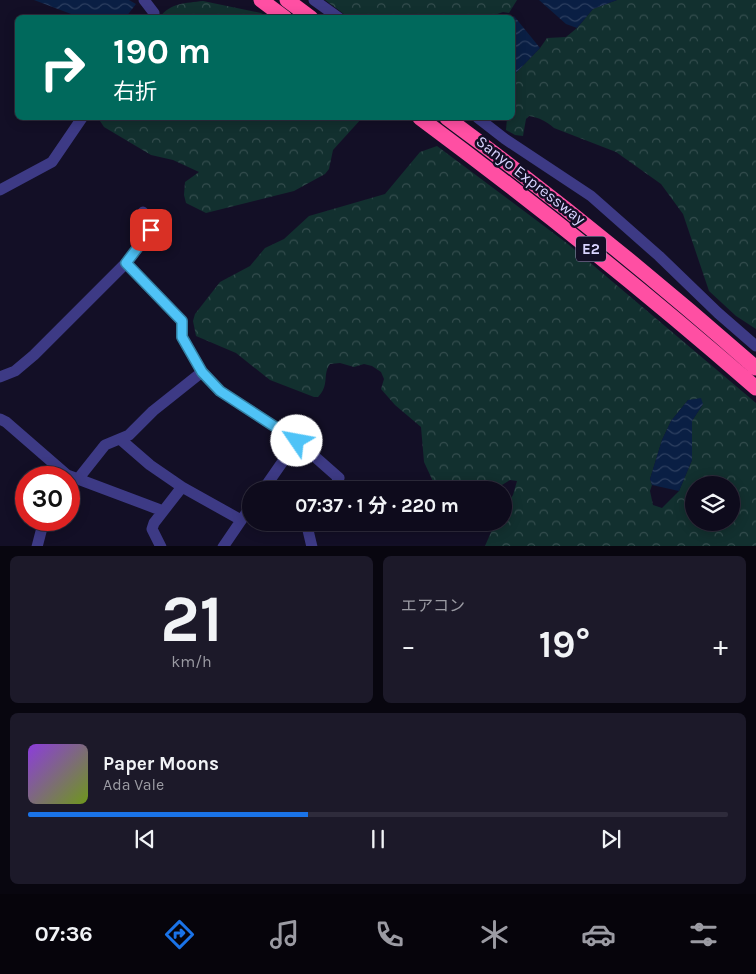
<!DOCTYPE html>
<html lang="ja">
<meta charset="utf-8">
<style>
:root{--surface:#0e0b1c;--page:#1c1929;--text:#f1f3f6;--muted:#9b9ba3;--line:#2e2b3b;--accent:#1a73e8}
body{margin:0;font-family:Karla,"Noto Sans JP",sans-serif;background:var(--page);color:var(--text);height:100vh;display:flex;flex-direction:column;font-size:19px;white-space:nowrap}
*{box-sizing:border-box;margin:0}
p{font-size:16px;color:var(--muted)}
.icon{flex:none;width:28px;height:28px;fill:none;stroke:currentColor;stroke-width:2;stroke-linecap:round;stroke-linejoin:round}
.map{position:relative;height:546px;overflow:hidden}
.details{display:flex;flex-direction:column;gap:10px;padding:10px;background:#08060f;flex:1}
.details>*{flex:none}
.banner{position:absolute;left:15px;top:15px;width:500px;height:105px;border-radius:8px;box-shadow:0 2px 12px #0003,0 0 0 1px var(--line);background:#00695c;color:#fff;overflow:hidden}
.controls{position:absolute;left:685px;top:476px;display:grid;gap:10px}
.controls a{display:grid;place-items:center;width:55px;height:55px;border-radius:50%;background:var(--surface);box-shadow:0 2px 12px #0003,0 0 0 1px var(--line);font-size:25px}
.speed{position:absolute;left:15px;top:466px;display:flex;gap:10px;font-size:25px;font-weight:700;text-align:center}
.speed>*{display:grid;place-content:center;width:65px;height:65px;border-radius:50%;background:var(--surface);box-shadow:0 2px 12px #0003,0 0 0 1px var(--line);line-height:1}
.speed .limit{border:8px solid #d22;background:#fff;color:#111}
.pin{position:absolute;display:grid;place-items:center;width:42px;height:42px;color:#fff;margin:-21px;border-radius:10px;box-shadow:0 2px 8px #0006}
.me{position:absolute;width:55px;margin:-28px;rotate:303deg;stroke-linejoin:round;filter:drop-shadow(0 0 4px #0008)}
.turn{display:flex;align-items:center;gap:18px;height:105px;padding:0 15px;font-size:22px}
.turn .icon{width:65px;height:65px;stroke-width:2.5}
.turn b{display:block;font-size:35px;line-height:42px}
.big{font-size:38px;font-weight:700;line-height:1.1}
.details .widget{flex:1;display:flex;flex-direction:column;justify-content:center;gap:8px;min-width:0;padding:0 18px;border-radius:8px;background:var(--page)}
.details .dial{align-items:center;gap:0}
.dial b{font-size:65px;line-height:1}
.song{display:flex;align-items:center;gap:15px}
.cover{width:60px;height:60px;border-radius:8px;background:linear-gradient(135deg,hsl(270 70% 55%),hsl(80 70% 35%))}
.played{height:5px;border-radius:2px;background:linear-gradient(90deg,var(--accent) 40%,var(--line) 40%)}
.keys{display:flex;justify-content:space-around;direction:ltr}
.heat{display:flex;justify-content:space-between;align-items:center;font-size:28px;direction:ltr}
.details .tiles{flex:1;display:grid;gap:10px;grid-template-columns:1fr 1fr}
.widget:last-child{grid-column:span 2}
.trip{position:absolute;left:242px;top:481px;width:270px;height:50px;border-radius:25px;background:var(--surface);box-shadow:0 2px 12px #0003,0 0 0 1px var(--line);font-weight:700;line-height:50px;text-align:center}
.tab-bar{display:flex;height:80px;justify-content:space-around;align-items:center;background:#06040b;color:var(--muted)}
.tab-bar .icon{width:35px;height:35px}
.tab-bar .on{color:var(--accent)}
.tab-bar b{font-size:22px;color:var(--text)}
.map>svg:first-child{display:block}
.forest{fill:url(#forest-crowns);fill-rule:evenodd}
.water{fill:url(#water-waves)}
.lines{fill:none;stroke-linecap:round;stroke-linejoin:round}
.minor{stroke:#3d3a85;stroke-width:11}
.highway{stroke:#ff4fa3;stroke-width:15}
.route-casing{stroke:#337fa1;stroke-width:12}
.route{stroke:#4fc3f7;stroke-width:9}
.labels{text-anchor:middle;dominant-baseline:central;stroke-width:5;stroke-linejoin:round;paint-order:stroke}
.shield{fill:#130f26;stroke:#9e99be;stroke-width:1}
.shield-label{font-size:15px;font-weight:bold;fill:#d9d4ff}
.street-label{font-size:16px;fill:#d9d4ff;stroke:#130f26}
</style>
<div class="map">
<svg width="756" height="547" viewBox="0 0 756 547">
<defs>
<pattern id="forest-crowns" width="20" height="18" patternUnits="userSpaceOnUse" patternTransform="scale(1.25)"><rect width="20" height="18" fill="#12302f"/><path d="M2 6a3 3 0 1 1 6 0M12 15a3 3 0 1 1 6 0" fill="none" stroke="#344d4e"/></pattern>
<pattern id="water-waves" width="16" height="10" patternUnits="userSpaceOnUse" patternTransform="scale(1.25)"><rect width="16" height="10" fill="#0a1f44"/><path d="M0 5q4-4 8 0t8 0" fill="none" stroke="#2d3f60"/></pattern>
</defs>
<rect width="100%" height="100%" fill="#130f26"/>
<path class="forest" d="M 325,0 L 517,0 L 509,13 L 503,12 L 489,17 L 348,17 Z
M 617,0 L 756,0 L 756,329 L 736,316 L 709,291 L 683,214 L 661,184 L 616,152 L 554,128 C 546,121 540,118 529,116 L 526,119 L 523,136 L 515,135 L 506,130 L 507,118 L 512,118 L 513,76 L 540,48 L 547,38 L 566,37 L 577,28 L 593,9 Z
M 203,1 L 261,13 L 268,17 L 160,17 C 170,3 186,3 203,1 Z
M 100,118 L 362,118 L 333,150 L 329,169 L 325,174 L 294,191 L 206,213 L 186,203 L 184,195 L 185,182 L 199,172 L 173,160 L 151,155 L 104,127 L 100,121 Z
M 437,146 L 568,244 L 756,403 L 756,546 L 485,546 L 495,523 L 504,522 L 504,508 L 513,495 L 517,481 L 510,480 L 494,490 L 437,490 L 424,462 L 421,427 L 395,405 L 381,389 L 384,379 L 381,372 L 372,366 L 364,364 L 354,367 L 340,363 L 330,364 C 322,375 330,385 318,397 L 314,397 L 270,380 L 236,353 L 196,336 L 193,321 L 195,314 L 220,282 L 250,266 L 265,248 L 284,239 L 309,216 L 385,194 L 420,152 ZM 688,400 L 703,404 L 692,421 L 692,460 L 679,491 L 662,508 L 653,505 L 650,491 L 652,485 L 650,479 L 662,440 L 671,421 ZM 694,485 L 731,485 L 731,522 L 694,522 Z"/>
<path class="water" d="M 34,0 L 129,0 L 136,4 L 126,17 L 79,17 Z
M 539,0 L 617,0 L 593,9 L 577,28 L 566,24 Z
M 514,16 L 540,48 L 513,76 L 512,17 Z
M 701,398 L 703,404 L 692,421 L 692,460 L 679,491 L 652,485 L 650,479 L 662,440 L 671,421 L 688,400 Z"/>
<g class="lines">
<path class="minor" d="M 144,0 L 154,13 L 152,18
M 314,0 L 339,18
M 478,118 L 505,139 L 591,196 L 659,256 L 718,313 L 756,346
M 0,190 L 52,162 L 82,118
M 126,263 L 182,321 L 182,337 L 202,372 L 220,391 L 297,441 L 339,478 L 333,490
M 0,377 L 15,371 L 34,355 L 126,263 L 151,231 L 143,212
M 0,419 L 6,422 L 67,475 L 78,479 L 105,445 L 129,435 L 153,411 L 202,372
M 120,439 L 150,465 L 182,487 L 241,520
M 78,479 L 163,511
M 263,490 L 297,441
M 308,522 L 307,526 L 312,547
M 37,547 L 44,520
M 161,547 L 152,529 L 154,523 L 182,487
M 223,547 L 251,506"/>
<path class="highway" d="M 261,0 L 285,18
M 287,0 L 311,18
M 420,118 C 536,204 647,293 756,388
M 447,118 C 554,197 656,280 756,368"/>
</g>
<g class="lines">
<defs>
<path id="route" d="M 151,230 L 126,263 L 182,321 L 182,337 L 202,372 L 220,391 L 297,441"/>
</defs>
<use href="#route" class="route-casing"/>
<use href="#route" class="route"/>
</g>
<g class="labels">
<rect class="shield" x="576" y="236.5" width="30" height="25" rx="4"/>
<g class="shield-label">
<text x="591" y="249">E2</text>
</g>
<g class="street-label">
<text transform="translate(531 180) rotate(38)">Sanyo Expressway</text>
</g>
</g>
</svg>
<div class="controls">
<a><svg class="icon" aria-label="layers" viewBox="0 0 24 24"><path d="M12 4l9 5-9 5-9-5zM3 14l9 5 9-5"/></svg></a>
</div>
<div class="speed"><div class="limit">30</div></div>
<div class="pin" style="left:151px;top:230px;background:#d93025"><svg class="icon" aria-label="arrive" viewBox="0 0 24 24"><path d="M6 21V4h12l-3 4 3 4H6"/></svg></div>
<svg class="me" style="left:297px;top:441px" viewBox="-20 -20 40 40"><circle r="19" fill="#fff"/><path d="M0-13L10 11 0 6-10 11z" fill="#4fc3f7"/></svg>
<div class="trip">07:37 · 1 分 · 220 m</div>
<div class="banner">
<div class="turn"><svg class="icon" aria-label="right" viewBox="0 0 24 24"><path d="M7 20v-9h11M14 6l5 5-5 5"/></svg><div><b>190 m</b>右折</div></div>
</div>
</div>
<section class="details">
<div class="tiles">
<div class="widget dial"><b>21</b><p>km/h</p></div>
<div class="widget"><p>エアコン</p>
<div class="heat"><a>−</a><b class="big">19°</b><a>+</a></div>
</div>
<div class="widget">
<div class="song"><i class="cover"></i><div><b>Paper Moons</b><p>Ada Vale</p></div></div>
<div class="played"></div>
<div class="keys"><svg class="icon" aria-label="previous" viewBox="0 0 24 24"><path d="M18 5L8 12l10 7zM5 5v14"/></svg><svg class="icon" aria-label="pause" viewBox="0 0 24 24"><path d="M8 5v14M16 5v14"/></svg><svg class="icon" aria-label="next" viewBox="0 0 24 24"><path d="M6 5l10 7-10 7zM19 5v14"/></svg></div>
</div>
</div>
</section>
<nav class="tab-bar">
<b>07:36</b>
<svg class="icon on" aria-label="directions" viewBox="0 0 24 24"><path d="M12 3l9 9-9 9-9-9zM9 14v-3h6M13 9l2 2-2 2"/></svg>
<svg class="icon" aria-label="music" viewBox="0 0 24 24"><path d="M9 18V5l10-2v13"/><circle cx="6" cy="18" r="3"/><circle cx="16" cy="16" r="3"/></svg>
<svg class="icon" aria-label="phone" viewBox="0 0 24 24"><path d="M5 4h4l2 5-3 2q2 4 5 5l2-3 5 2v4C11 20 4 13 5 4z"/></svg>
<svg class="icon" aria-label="climate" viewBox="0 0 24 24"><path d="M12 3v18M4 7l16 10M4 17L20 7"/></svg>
<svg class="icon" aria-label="car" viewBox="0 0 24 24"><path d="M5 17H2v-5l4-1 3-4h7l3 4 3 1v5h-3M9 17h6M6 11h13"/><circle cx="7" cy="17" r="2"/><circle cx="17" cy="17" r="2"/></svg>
<svg class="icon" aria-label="filters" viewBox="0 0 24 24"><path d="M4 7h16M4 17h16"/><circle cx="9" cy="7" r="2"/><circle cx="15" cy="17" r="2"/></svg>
</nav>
